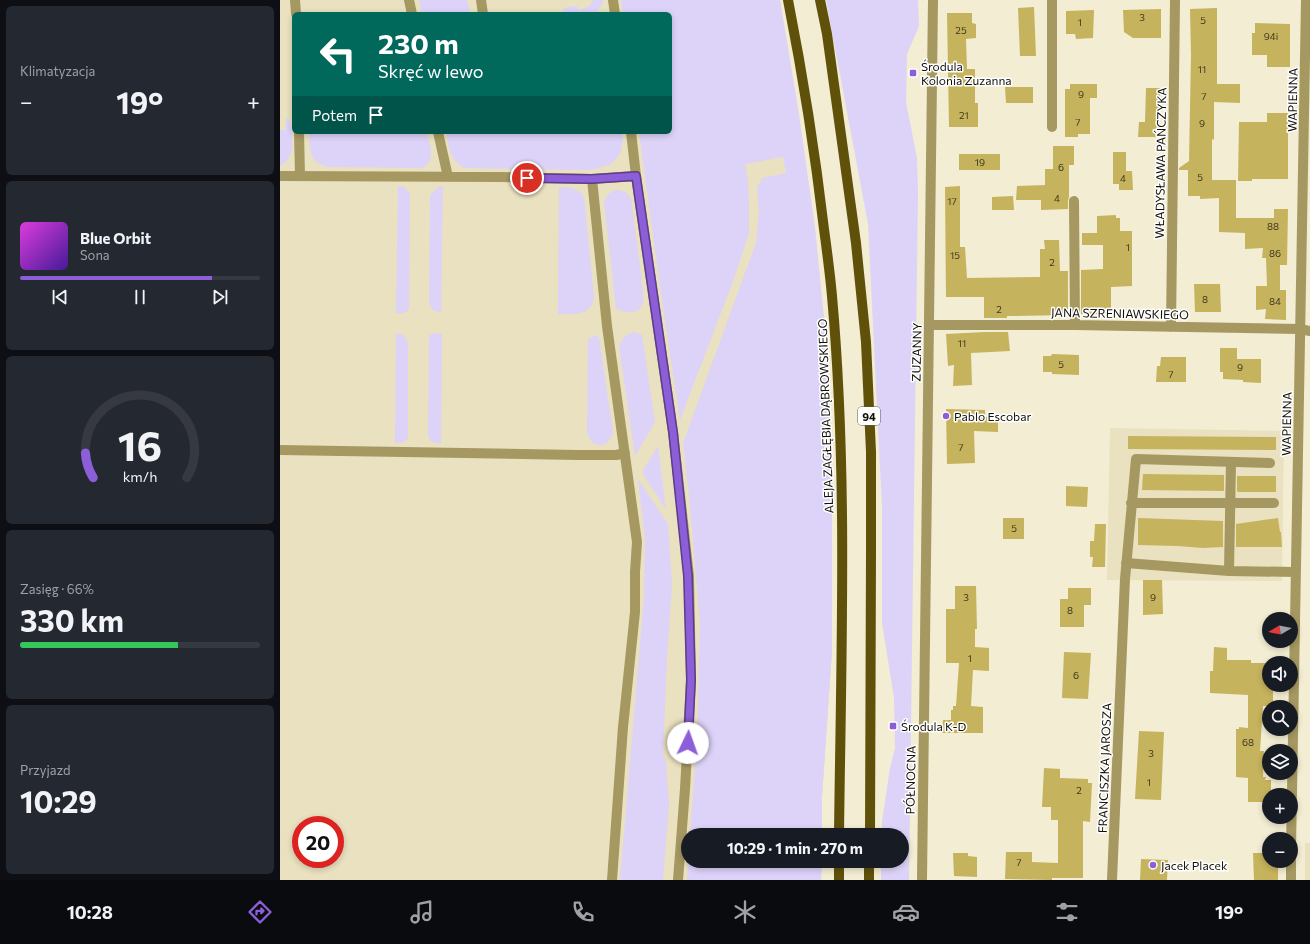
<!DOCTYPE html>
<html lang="pl">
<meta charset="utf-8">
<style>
:root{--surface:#171b24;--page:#242831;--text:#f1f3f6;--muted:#9ea1a6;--line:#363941;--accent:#8c5ed7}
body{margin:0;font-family:Commissioner,sans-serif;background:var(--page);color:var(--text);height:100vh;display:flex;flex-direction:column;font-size:15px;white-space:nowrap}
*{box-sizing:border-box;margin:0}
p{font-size:13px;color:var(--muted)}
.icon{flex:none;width:22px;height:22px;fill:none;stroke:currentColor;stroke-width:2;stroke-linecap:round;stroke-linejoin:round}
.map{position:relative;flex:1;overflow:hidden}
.details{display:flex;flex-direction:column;gap:6px;padding:6px;background:#0d0f14;width:280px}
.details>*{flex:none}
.top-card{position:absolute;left:12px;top:12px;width:380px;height:122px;border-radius:6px;box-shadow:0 2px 6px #0003;background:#00695c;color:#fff;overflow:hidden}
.needle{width:26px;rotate:260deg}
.controls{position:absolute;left:982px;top:612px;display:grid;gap:8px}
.controls a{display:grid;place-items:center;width:36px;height:36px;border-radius:50%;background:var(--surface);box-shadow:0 2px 6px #0003;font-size:20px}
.speed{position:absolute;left:12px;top:816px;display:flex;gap:8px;font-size:20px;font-weight:700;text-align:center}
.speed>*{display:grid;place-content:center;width:52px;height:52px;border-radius:50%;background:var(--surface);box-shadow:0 2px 6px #0003;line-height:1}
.speed .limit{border:6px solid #d22;background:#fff;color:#111}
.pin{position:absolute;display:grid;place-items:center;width:34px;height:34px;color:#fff;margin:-17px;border:2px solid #fff;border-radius:50%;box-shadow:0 1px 4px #0007}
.me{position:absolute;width:44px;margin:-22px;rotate:3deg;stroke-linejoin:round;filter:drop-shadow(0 0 3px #0008)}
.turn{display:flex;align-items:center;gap:14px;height:84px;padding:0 20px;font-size:18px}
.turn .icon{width:52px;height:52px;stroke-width:2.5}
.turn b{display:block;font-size:28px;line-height:34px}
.then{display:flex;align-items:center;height:38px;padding:0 20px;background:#0003;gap:8px;font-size:15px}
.big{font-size:30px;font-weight:700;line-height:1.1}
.details .tile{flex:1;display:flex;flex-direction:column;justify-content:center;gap:6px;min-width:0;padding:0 14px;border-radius:6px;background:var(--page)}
.details .dial{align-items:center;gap:0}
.dial svg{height:104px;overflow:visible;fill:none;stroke:var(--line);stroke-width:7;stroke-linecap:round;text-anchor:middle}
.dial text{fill:var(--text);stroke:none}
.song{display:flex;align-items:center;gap:12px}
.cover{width:48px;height:48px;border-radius:6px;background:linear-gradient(135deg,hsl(300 70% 55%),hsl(260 70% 35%))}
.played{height:4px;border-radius:2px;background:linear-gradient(90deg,var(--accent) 80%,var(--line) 80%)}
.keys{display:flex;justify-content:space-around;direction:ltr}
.heat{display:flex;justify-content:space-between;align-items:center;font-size:22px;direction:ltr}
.charge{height:6px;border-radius:3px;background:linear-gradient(90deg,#34c759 66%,var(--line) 0)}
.trip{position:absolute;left:401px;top:828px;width:228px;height:40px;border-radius:20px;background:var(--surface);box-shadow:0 2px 6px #0003;font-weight:700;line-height:40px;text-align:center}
.tabs{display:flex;height:64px;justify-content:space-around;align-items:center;background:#090b0e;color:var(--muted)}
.tabs .icon{width:28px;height:28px}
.tabs .on{color:var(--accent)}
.tabs b{font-size:18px;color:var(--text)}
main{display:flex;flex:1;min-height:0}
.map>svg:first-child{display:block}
.built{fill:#e9e1c0;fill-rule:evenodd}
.green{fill:#ddd2f8}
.building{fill:#c6b35e}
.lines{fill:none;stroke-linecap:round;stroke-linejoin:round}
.minor{stroke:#a59861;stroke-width:10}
.major{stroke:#60510a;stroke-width:10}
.route-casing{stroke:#5b3d8c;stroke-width:10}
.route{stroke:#8c5ed7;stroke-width:7}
.poi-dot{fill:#8c5ed7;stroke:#fff;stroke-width:1.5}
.labels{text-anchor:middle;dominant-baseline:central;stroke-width:3;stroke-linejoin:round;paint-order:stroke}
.number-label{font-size:10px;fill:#3f381d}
.shield{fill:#fff;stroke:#595751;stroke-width:1}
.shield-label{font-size:11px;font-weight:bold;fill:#120f07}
.poi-label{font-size:12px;fill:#120f07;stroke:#fff;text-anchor:start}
.street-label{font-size:12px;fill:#120f07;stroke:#fff}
</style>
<main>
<section class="details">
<div class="tile"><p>Klimatyzacja</p>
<div class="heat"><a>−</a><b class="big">19°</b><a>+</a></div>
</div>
<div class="tile">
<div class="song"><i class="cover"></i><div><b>Blue Orbit</b><p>Sona</p></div></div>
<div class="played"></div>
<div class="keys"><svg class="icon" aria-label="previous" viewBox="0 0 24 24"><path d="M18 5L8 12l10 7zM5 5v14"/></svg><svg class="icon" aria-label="pause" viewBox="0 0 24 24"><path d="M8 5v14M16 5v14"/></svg><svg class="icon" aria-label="next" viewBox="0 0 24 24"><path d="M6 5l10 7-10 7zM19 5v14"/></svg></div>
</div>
<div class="tile dial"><svg viewBox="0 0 100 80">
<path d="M14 69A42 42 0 1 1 86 69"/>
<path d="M14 69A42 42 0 0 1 8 50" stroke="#8c5ed7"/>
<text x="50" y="56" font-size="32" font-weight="700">16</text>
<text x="50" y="72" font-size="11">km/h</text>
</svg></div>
<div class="tile"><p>Zasięg · 66%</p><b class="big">330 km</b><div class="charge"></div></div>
<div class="tile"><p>Przyjazd</p><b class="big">10:29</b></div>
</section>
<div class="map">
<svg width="1030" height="880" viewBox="0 0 1030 880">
<rect width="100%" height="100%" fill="#f3edd3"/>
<path class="built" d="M 0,0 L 500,0 L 519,115 L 535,228 L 546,339 L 552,486 L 552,651 L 542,797 L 542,835 L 408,835 L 408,861 L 542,861 L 541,880 L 0,880 ZM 14,14 L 390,14 L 390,132 L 14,132 ZM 21,825 L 55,825 L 55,859 L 21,859 Z
M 830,428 L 1004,431 L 1002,581 L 827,580 Z
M 1025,843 L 1030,843 L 1030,880 L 1025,880 Z"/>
<path class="green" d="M 139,0 L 187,0 L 190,14 L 142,14 Z
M 313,0 L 323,0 L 322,5 L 315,14 L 284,14 L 283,8 L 297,6 L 298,10 C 305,9 310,7 313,0 Z
M 341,0 L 500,0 L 519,115 L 535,228 L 546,339 L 552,486 L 552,651 L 542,797 L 542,835 L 410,835 L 417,742 L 420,623 L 409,496 L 403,443 L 476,243 L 479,213 L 477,188 L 482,178 L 506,173 L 503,157 L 465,164 L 468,180 L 469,205 L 469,233 L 452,284 L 400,420 L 381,294 L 359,132 L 390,132 L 390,14 L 343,14 Z
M 546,0 L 638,0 L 639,26 L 627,54 L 626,102 L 637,158 L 638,192 L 629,880 L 601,880 L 601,861 L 622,861 L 622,835 L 602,835 L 602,821 L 610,768 L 615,748 L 614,698 L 602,623 L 602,507 L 588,224 Z
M 6,118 L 8,119 L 11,123 C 12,140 17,156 0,166 L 0,130 L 6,130 Z
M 29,132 L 147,132 C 150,145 157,163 141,168 L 48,167 C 28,162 30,149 29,132 Z
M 166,132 L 342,132 L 343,141 L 340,154 L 331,164 L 316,169 L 310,170 L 184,168 C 169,157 169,149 166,132 Z
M 118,186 C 125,186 127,189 130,195 L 129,308 C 126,314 123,313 116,313 Z
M 163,186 L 161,313 L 153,310 L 149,304 L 150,196 C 154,191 156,187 163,186 Z
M 279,187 C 291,187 297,188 304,197 L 314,297 C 311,317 294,314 278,314 Z
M 335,190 C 342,190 347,192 351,198 L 363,289 C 363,293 364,299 363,303 C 359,315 344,314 336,308 L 324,202 L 328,194 Z
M 355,332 L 362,335 L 375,422 L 355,456 L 339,346 C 343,338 346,334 355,332 Z
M 116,333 C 123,334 125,336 128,343 L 128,437 C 126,443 121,443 115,443 Z
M 154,333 L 162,334 L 161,444 C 154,443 151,442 148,436 L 149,339 L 150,335 Z
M 316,335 L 319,338 L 333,432 C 331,442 321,450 312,442 C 310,440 309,436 307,433 L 308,339 Z
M 378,446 L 386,510 L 362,472 Z
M 358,479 L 388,524 L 392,585 L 387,658 L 383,755 L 386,761 L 389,804 L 383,880 L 340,880 L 364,598 L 365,540 Z
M 408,861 L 542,861 L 541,880 L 407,880 Z"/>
<path class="building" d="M 754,7 L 756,56 L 740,56 L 738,8 Z
M 937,8 L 937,84 L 960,84 L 960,103 L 934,102 L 934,140 L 932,139 L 932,180 L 956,180 L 956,218 L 994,218 L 994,209 L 1008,209 L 1007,265 L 1000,265 L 1000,290 L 1006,290 L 1006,320 L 985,319 L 986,309 L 976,310 L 976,286 L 987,286 L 986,258 L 982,258 L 983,248 L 965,249 L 965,233 L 939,232 L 939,198 L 920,199 L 920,196 L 908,196 L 908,170 L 899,170 L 899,168 L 909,161 L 911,55 L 910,9 Z
M 881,9 L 881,38 L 853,38 L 844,32 L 843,10 Z
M 814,10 L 813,38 L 796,39 L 795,34 L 786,34 L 786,11 Z
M 667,13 L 692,13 L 692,23 L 696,24 L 696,38 L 686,39 L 687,69 L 695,69 L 695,103 L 698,103 L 698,127 L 669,127 Z
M 975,23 L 1010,24 L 1010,67 L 987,67 L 987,55 L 972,55 L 972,33 L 975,33 Z
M 790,84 L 817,84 L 817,98 L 810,98 L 810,134 L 798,134 L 798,137 L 785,137 L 785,89 L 790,89 Z
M 725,87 L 753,87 L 753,103 L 726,103 Z
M 866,88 L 880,88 L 879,137 L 858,137 L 859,122 L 865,122 Z
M 987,113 L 1008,113 L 1008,179 L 972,179 L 972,181 L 958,181 L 959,122 L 987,122 Z
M 773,146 L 794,146 L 794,165 L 789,165 L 789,197 L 788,201 L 788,209 L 761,210 L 761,200 L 736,200 L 737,186 L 765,185 L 765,169 L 773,169 Z
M 833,152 L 846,152 L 846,171 L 852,171 L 853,190 L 839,190 L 839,184 L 833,184 Z
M 679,154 L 720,154 L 720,170 L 679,170 Z
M 680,186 L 680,247 L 685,247 L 687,278 L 760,277 L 760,249 L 765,249 L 764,240 L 779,240 L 780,271 L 788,271 L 788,314 L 786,314 L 786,315 L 735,316 L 727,316 L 727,318 L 704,318 L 704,297 L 666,297 L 665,187 Z
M 733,196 L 734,210 L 712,210 L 712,197 Z
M 836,215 L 836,218 L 840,218 L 840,231 L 852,231 L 852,286 L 831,287 L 831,314 L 801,314 L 801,270 L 823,269 L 823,245 L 802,245 L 802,233 L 817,233 L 817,216 Z
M 914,284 L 940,284 L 941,312 L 915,312 Z
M 705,332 L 728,332 L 730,351 L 691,353 L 692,385 L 673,386 L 674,365 L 668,366 L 666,334 Z
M 940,348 L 957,348 L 957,359 L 981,359 L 981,383 L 963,382 L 963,380 L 943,379 L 943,372 L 940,372 Z
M 772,354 L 799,355 L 799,375 L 772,374 L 772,372 L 763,372 L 763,356 L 771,356 Z
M 881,357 L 906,357 L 906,382 L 876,382 L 877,366 L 880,366 Z
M 666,409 L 705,410 L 705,417 L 718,417 L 718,432 L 694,431 L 695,463 L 667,464 Z
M 848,436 L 996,437 L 996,450 L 848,449 Z
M 863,474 L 944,475 L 944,491 L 862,490 Z
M 957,476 L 996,476 L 996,492 L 958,492 L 957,491 Z
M 786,486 L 808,487 L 807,507 L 786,506 Z
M 723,518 L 744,518 L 744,539 L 723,539 Z
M 858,518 L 943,521 L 943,547 L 923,548 L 897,546 L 858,545 Z
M 998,518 L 1000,532 L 1001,532 L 1002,547 L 956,547 L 956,524 Z
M 815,524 L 826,524 L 825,567 L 812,567 L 813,557 L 810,557 L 810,541 L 814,541 Z
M 863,580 L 882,580 L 883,614 L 863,615 Z
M 675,586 L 696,586 L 697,629 L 695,629 L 695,647 L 709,648 L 709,671 L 693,670 L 691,706 L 703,707 L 703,733 L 662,733 L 663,720 L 671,720 L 671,710 L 673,710 L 673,706 L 676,706 L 679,663 L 666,663 L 666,609 L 675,609 Z
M 788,588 L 811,588 L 811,605 L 804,605 L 804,627 L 780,627 L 780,599 L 788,599 Z
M 934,647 L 947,648 L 947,660 L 971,660 L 971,663 L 989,663 L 989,685 L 993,685 L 993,706 L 983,706 L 980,751 L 984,751 L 983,777 L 986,777 L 985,780 L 991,780 L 991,795 L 989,795 L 989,802 L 968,802 L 968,778 L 956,777 L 956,729 L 959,729 L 959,727 L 968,728 L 968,695 L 930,693 L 930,671 L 933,671 Z
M 784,652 L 811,653 L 808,699 L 782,698 Z
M 859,731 L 884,732 L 881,800 L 855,799 Z
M 764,768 L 780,769 L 780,778 L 808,779 L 808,783 L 812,783 L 810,822 L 803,821 L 803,878 L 772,878 L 772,880 L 725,879 L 726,852 L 752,852 L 752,862 L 778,863 L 778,820 L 771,820 L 771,807 L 762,807 Z
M 673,853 L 688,853 L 688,856 L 697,857 L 697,877 L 674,876 Z
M 973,853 L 988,853 L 989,861 L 998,861 L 998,880 L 974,880 Z
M 861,859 L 888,860 L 887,880 L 860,880 Z"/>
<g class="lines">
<path class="minor" d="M 15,0 L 16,14
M 129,0 L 132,14
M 201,0 L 203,14
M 333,0 L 335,14
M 772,127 L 772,0
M 19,132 L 20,176
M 158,132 L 168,177
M 351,132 L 356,176 L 393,432 L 409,576 L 411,680 L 405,789 L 398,880
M 0,176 L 221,177 L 312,179 L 356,176
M 312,179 L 327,326 L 357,542 L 355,572 L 355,612 L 343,727 L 332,880
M 794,201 L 795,325
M 649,325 L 795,325 L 1020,329 L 1030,331
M 891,327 L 895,0
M 0,450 L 298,455 L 336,455 L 345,453
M 851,503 L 994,503
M 846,563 L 949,571 L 1015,572
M 949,571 L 951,462
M 1011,849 L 1026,0
M 642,880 L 653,0
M 832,880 L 845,579 L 856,459 L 990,463
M 1011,880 L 1011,861"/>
<path class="major" d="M 508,0 C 523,76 535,152 544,229 C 547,251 550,273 552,296 C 568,475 561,656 559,835
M 540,0 L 547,34 L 576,243 L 586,342 L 591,452 L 591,551 L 590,835
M 559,880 L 559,861
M 589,880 L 589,861"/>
</g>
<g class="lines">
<defs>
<path id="route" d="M 247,178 L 312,179 L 356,176 L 393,432 L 408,576 L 411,680 L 408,743"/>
</defs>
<use href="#route" class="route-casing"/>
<use href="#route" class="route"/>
</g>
<g class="poi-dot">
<rect x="629" y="69" width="8" height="8" rx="2"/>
<circle cx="666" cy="416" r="4"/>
<rect x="609" y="722" width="8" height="8" rx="2"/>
<circle cx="873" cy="865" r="4"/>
</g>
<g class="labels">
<g class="number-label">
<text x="862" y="17">3</text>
<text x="923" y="20">5</text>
<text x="800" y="22">1</text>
<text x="681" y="30">25</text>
<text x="991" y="36">94i</text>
<text x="922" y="69">11</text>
<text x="801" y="94">9</text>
<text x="924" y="96">7</text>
<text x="684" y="115">21</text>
<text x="798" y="122">7</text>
<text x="922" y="123">9</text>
<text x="700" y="162">19</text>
<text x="781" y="167">6</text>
<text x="920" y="177">5</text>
<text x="843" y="178">4</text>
<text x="777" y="198">4</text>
<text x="672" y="201">17</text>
<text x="993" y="226">88</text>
<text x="848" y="247">1</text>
<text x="995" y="253">86</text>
<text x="675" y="255">15</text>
<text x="772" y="262">2</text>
<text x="925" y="299">8</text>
<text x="995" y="301">84</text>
<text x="719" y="309">2</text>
<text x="682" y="343">11</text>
<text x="781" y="364">5</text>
<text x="960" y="367">9</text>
<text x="891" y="374">7</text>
<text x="681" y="447">7</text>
<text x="734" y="528">5</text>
<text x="686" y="597">3</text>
<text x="873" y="597">9</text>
<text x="790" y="610">8</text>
<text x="690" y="658">1</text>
<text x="796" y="675">6</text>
<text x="968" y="742">68</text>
<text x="871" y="753">3</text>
<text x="869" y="782">1</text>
<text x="799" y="790">2</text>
<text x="739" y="862">7</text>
</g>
<rect class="shield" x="578" y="407" width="22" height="18" rx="3"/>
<g class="shield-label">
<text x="589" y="416">94</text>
</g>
<g class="poi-label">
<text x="641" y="66">Środula<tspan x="641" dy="14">Kolonia Zuzanna</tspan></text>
<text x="674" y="416">Pablo Escobar</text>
<text x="621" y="726">Środula K-D</text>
<text x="881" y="865">Jacek Placek</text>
</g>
<g class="street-label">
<text transform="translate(1012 100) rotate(-89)">WAPIENNA</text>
<text transform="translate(880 163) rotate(-89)">WŁADYSŁAWA PAŃCZYKA</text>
<text transform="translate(840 313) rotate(1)">JANA SZRENIAWSKIEGO</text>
<text transform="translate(636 352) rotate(-89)">ZUZANNY</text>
<text transform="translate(545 416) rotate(-92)">ALEJA ZAGŁĘBIA DĄBROWSKIEGO</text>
<text transform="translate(1006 424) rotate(-89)">WAPIENNA</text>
<text transform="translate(824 768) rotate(-88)">FRANCISZKA JAROSZA</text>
<text transform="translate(630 780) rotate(-89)">PÓŁNOCNA</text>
</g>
</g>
</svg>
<div class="controls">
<a><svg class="needle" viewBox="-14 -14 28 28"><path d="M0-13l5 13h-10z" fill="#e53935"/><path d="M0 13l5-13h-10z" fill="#9ea1a6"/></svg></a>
<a><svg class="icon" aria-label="sound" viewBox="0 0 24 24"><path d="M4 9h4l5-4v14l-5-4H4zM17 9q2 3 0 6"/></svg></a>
<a><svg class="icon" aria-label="search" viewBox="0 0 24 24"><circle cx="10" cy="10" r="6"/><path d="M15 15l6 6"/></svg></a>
<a><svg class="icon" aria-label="layers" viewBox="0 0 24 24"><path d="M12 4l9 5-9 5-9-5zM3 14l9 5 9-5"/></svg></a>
<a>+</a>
<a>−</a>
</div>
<div class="speed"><div class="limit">20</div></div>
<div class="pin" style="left:247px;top:178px;background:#d93025"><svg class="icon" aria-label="arrive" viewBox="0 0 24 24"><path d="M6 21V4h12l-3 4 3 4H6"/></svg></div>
<svg class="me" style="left:408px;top:743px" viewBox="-20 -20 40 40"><circle r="19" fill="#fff"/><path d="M0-13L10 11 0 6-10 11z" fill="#8c5ed7"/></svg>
<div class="trip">10:29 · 1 min · 270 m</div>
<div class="top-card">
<div class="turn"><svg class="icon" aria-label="left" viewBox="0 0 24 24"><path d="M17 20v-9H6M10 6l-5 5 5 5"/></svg><div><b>230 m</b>Skręć w lewo</div></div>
<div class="then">Potem<svg class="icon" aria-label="arrive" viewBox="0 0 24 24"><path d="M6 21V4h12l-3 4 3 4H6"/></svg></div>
</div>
</div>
</main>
<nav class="tabs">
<b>10:28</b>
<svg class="icon on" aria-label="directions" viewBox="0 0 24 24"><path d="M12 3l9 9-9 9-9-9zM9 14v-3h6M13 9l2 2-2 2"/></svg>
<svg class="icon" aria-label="music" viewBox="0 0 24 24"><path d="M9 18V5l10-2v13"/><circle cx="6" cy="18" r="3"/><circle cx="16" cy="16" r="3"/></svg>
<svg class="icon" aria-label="phone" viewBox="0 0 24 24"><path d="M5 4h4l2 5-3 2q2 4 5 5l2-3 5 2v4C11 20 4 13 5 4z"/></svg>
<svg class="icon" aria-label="climate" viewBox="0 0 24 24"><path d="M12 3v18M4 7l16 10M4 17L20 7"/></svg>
<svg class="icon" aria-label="car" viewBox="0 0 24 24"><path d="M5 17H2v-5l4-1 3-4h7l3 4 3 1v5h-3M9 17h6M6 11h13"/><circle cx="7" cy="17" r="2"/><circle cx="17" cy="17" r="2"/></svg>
<svg class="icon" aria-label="filters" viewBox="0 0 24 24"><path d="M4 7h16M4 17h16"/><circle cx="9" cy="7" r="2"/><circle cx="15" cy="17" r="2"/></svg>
<b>19°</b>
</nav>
